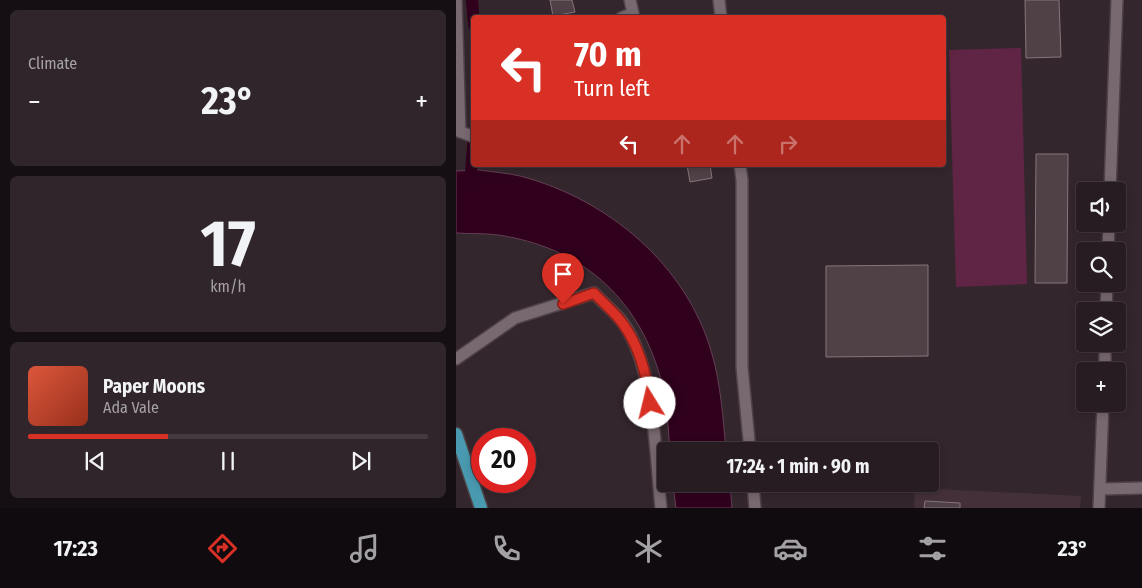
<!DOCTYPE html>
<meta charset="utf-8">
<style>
:root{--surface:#271c22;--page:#2f252a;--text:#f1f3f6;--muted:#a4a1a5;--line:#433a40;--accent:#d93025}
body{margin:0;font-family:"Fira Sans Condensed",sans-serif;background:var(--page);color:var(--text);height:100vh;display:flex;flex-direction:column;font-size:19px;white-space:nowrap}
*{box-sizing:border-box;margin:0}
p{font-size:16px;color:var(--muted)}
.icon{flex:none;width:28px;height:28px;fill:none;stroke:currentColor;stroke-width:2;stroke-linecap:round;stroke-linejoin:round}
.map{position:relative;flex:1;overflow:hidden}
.drawer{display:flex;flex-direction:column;gap:10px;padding:10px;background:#150f13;width:456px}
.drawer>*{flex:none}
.hud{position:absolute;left:15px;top:15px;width:475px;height:152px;border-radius:5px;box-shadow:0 2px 8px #0003,0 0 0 1px var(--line);background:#d93025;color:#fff;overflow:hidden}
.buttons{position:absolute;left:620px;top:182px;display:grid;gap:10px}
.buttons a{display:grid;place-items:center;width:50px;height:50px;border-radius:5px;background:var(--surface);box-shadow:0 2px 8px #0003,0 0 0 1px var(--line);font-size:25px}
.speed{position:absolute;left:15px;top:428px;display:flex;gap:10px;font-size:25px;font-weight:700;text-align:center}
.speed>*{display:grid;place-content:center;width:65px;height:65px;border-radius:50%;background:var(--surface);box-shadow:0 2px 8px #0003,0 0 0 1px var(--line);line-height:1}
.speed .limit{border:8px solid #d22;background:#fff;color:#111}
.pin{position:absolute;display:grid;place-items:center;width:42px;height:42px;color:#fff;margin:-51px -21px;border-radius:50% 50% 50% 0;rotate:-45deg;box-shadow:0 0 5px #0007}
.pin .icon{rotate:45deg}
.me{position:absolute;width:55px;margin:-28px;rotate:351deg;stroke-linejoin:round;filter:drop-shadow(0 0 4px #0008)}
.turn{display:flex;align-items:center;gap:18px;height:105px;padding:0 20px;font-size:22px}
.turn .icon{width:65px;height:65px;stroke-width:2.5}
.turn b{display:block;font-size:35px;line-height:42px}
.lanes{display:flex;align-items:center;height:48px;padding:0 20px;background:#0003;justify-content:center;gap:25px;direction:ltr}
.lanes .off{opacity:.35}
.big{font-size:38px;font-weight:700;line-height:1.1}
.drawer .card{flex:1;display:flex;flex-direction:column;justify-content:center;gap:8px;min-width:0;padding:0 18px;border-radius:8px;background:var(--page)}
.drawer .dial{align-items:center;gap:0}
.dial b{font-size:65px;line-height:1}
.song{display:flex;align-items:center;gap:15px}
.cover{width:60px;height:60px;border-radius:8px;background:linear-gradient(135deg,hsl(10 70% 55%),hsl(10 70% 35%))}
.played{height:5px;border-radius:2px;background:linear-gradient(90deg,var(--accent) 35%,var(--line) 35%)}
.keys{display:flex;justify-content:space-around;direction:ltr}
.heat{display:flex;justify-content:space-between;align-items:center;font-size:28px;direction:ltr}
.trip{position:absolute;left:201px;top:442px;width:282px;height:50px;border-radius:5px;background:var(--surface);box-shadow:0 2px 8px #0003,0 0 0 1px var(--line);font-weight:700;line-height:50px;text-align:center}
.dock{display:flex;height:80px;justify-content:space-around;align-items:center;background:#100b0e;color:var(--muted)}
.dock .icon{width:35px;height:35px}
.dock .current{color:var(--accent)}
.dock b{font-size:22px;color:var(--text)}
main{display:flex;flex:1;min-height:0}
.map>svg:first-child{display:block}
.built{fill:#443039}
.green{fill:#602545}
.water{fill:#30001c;stroke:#643f54}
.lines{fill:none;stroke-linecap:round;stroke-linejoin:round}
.canal{stroke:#30001c;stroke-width:12}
.building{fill:#504147;stroke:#86757c}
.minor-casing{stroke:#4d4247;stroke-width:14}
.major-casing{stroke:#4d4247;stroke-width:15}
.minor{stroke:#78686f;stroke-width:11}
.major{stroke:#499ab0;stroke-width:12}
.route-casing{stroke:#8d1f18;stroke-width:12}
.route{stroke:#d93025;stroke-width:9}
</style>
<main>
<section class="drawer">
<div class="card"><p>Climate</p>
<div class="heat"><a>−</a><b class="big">23°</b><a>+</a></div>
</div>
<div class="card dial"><b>17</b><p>km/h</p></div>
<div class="card">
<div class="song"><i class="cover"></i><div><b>Paper Moons</b><p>Ada Vale</p></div></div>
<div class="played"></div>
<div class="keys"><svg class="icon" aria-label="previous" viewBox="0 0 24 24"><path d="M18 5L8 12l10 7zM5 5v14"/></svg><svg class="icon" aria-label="pause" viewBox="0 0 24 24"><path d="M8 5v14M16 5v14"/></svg><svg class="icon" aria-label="next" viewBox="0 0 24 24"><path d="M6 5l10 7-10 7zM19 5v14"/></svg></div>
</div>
</section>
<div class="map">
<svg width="686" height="508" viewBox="0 0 686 508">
<rect width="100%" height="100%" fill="#34262d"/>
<path class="built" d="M 459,488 L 625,496 L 624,508 L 458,508 Z"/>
<path class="green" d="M 565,48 L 571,284 L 500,287 L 493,50 Z"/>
<path class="water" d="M 23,170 C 37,172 51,173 64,176 C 152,199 231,265 256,354 C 265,385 267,419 270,451 L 214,451 C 212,426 211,400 204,376 C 181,296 124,247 42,235 C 28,233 14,234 0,233 L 0,171 Z
M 217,484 L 274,484 L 276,508 L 220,508 Z"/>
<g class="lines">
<path class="canal" d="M 16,0 L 18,25
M 14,187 L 18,133"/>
</g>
<path class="building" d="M 94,0 L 116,0 L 119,12 L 97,16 Z
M 569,0 L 603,0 L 605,57 L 570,58 Z
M 580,154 L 612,154 L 611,283 L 579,283 Z
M 231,165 L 254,165 L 256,178 L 234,182 Z
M 472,265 L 472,356 L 370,357 L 370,266 Z
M 469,501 L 504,503 L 504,508 L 468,508 Z"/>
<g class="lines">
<defs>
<path id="minor" d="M 0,0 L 4,132
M 263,0 L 265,18
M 165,18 L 177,13 L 174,0
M 0,130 L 18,137
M 284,165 L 286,180 L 286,367 L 294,451
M 654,191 L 661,0
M 652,251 L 653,224
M 650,311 L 651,284
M 0,359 L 59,318 L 138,293 C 147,303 159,312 167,323 C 199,367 199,454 205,508
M 649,371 L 649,344
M 297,484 L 299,508
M 644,489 L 686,488
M 643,508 L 647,404"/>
<path id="major" d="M 0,434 L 25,508"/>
</defs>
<use href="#minor" class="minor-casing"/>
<use href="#major" class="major-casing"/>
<use href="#minor" class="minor"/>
<use href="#major" class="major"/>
</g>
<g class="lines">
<defs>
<path id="route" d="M 107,304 L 138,293 C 147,303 159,312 167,324 C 183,346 191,376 194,403"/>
</defs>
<use href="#route" class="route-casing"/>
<use href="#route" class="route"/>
</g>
</svg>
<div class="buttons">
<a><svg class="icon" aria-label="sound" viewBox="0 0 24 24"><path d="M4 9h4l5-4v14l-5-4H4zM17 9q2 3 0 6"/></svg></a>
<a><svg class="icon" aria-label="search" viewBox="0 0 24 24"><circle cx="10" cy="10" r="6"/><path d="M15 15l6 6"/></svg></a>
<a><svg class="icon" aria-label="layers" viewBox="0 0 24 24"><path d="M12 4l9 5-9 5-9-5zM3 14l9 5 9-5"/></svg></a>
<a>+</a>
</div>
<div class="speed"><div class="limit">20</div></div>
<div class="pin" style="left:107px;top:304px;background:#d93025"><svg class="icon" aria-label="arrive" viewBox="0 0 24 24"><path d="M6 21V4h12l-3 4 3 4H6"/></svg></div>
<svg class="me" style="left:194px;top:403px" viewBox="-20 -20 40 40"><circle r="19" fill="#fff"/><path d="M0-13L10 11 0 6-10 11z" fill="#d93025"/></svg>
<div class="trip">17:24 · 1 min · 90 m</div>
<div class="hud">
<div class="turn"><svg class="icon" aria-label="left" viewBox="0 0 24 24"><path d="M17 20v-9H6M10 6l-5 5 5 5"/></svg><div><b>70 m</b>Turn left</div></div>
<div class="lanes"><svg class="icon" aria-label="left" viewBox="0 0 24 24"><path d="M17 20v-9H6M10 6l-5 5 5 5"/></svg><svg class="icon off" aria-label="ahead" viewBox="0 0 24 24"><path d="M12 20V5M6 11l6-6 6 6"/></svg><svg class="icon off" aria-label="ahead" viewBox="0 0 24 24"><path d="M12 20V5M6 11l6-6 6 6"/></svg><svg class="icon off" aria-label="right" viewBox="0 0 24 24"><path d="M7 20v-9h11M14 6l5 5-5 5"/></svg></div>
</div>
</div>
</main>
<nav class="dock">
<b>17:23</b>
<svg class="icon current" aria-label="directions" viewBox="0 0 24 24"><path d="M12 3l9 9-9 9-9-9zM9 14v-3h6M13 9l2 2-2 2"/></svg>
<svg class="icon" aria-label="music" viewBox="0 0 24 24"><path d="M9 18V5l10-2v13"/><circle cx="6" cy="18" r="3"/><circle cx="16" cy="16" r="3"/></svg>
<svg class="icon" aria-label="phone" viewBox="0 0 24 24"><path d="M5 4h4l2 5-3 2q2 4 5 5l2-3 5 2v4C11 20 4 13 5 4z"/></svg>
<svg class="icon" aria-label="climate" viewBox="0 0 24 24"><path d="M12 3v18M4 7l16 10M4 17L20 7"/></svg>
<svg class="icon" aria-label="car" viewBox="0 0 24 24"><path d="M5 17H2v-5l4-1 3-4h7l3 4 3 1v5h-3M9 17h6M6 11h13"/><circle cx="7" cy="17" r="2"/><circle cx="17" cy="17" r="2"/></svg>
<svg class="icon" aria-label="filters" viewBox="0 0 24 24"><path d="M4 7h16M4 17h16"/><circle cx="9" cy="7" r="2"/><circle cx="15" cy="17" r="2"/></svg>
<b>23°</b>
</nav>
